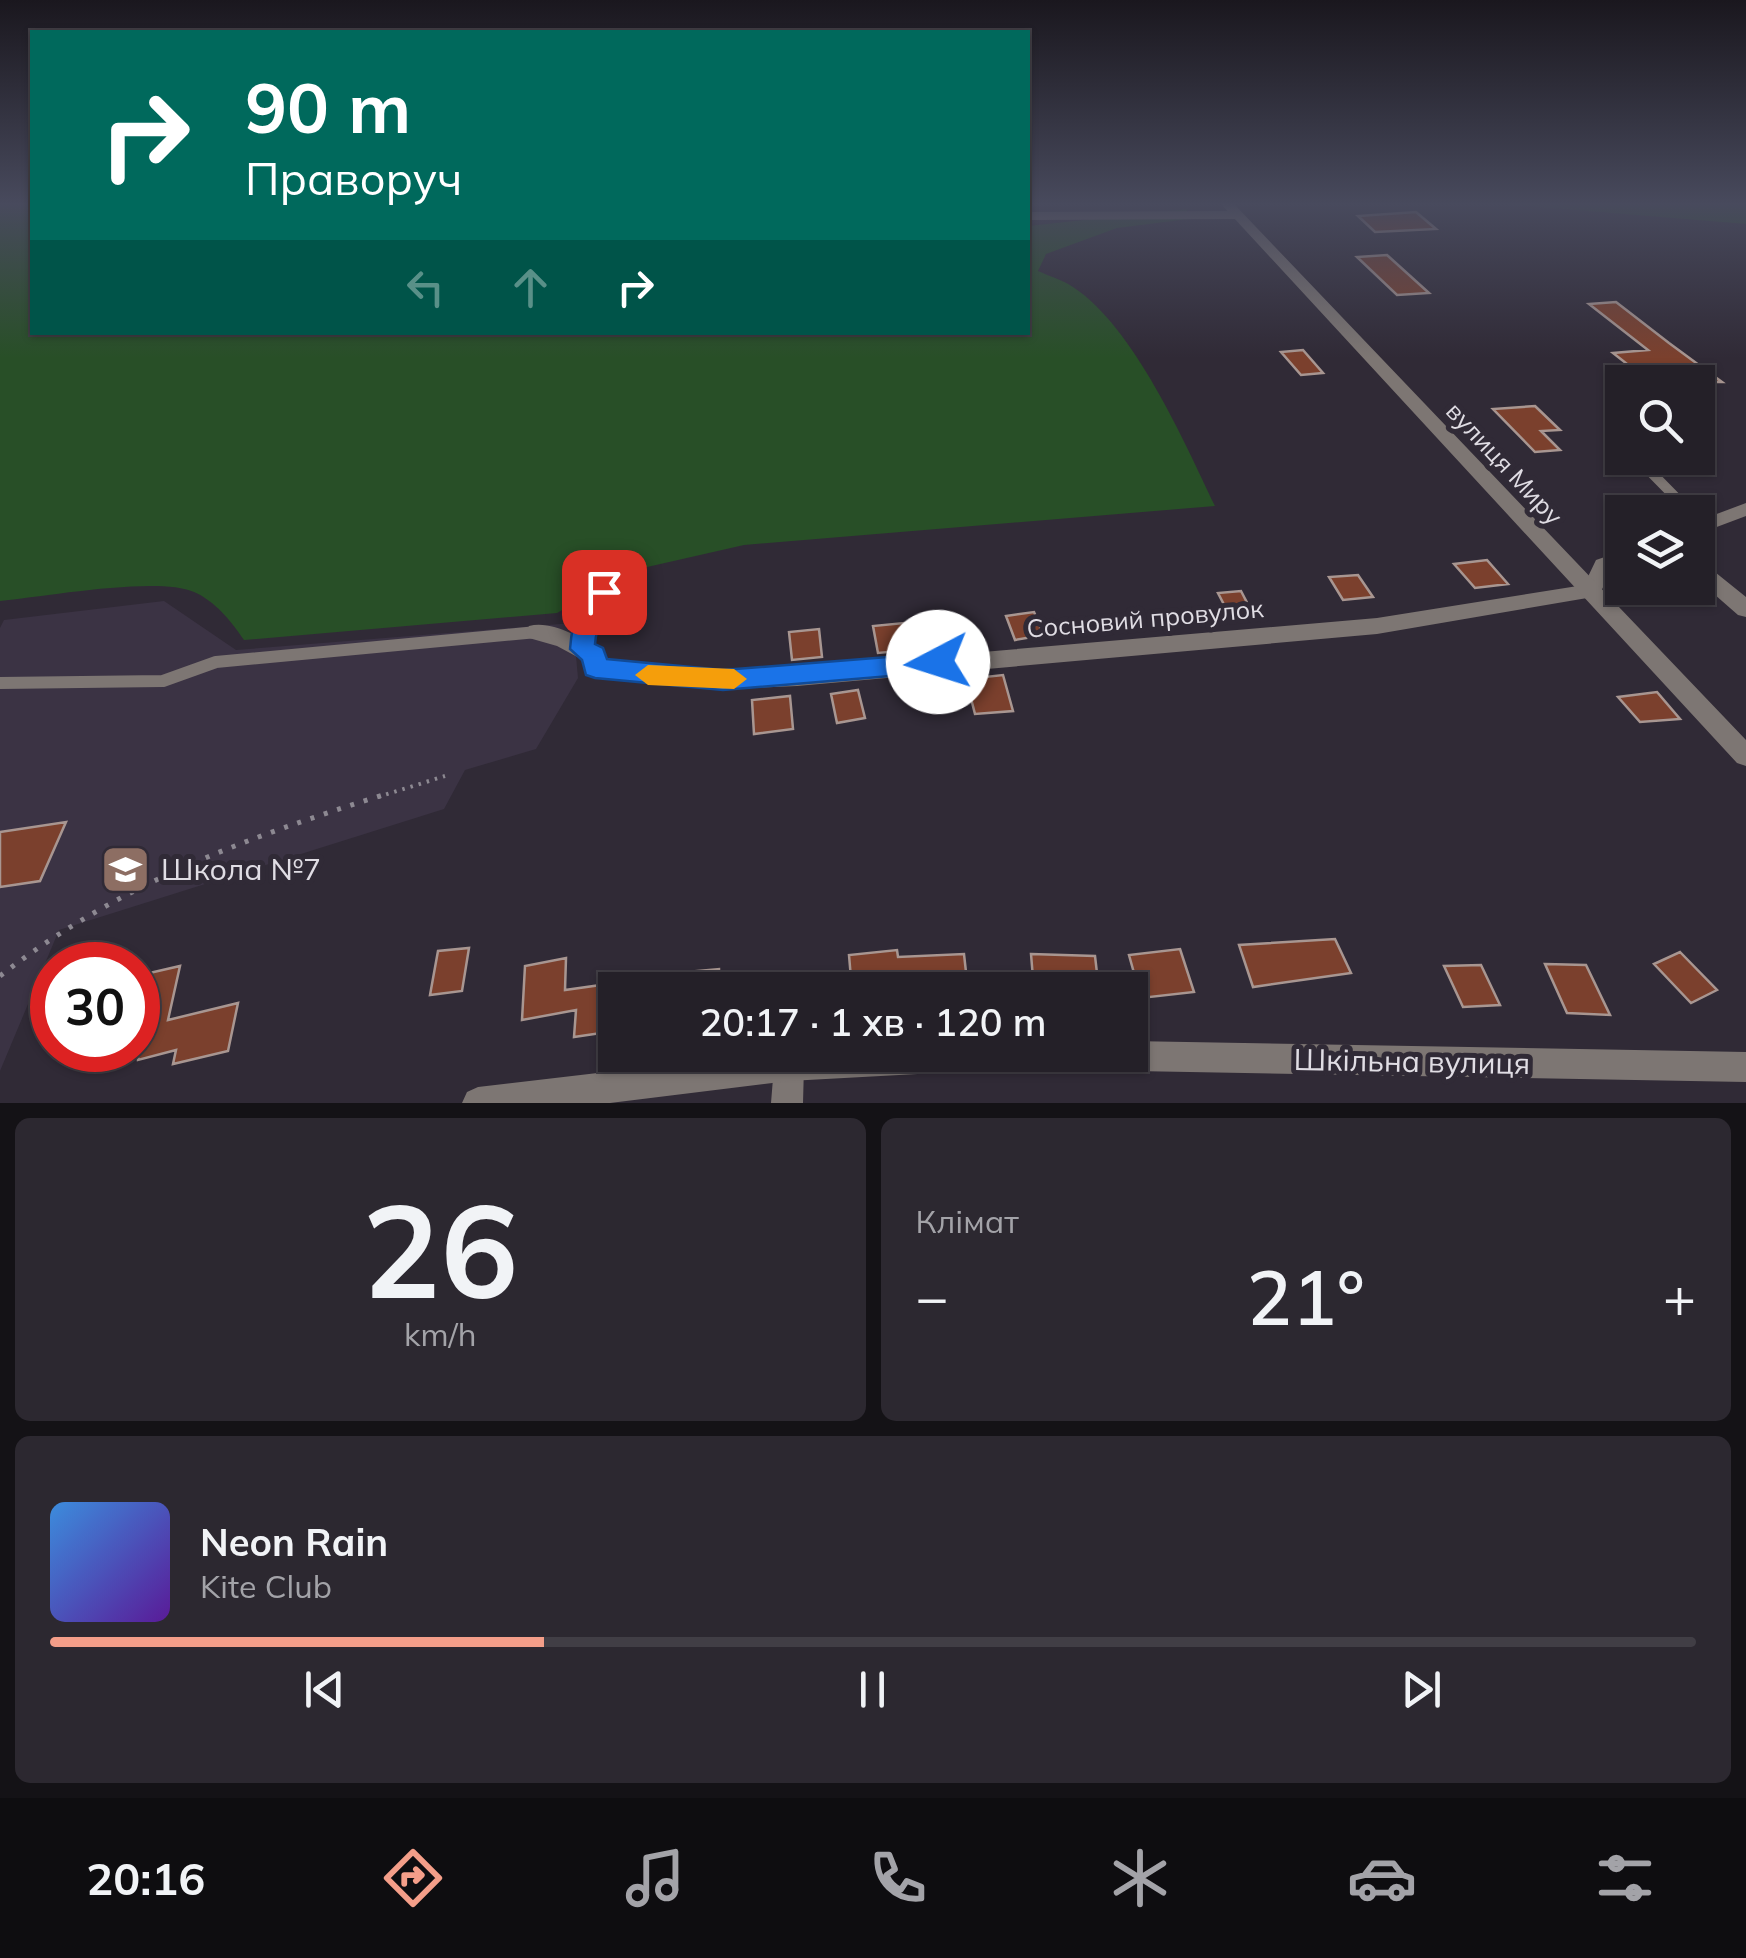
<!DOCTYPE html>
<html lang="uk">
<meta charset="utf-8">
<style>
:root{--surface:#242028;--page:#2c2830;--text:#f1f3f6;--muted:#a3a3a8;--line:#413e45;--accent:#f49e89}
body{margin:0;font-family:Mulish,sans-serif;background:var(--page);color:var(--text);height:100vh;display:flex;flex-direction:column;font-size:38px;white-space:nowrap}
*{box-sizing:border-box;margin:0}
p{font-size:32px;color:var(--muted)}
.icon{flex:none;width:55px;height:55px;fill:none;stroke:currentColor;stroke-width:2;stroke-linecap:round;stroke-linejoin:round}
.map{position:relative;height:1103px;overflow:hidden}
.side{display:flex;flex-direction:column;gap:15px;padding:15px;background:#141216;flex:1}
.side>*{flex:none}
.hud{position:absolute;left:30px;top:30px;width:1000px;height:305px;border-radius:0px;box-shadow:0 2px 8px #0004,0 0 0 2px var(--line);background:#00695c;color:#fff;overflow:hidden}
.controls{position:absolute;left:1605px;top:365px;display:grid;gap:20px}
.controls a{display:grid;place-items:center;width:110px;height:110px;border-radius:0px;background:var(--surface);box-shadow:0 2px 8px #0004,0 0 0 2px var(--line);font-size:50px}
.speed{position:absolute;left:30px;top:942px;display:flex;gap:20px;font-size:50px;font-weight:700;text-align:center}
.speed>*{display:grid;place-content:center;width:130px;height:130px;border-radius:50%;background:var(--surface);box-shadow:0 2px 8px #0004,0 0 0 2px var(--line);line-height:1}
.speed .limit{border:15px solid #d22;background:#fff;color:#111}
.pin{position:absolute;display:grid;place-items:center;width:85px;height:85px;color:#fff;margin:-42px;border-radius:20px;box-shadow:0 5px 15px #0006}
.me{position:absolute;width:110px;margin:-55px;rotate:265deg;stroke-linejoin:round;filter:drop-shadow(0 0 8px #0008)}
.turn{display:flex;align-items:center;gap:35px;height:210px;padding:0 50px;font-size:45px}
.turn .icon{width:130px;height:130px;stroke-width:2.5}
.turn b{display:block;font-size:70px;line-height:85px}
.lanes{display:flex;align-items:center;height:95px;padding:0 50px;background:#0003;justify-content:center;gap:50px;direction:ltr}
.lanes .off{opacity:.35}
.big{font-size:75px;font-weight:600;line-height:1.1}
.side .tile{flex:1;display:flex;flex-direction:column;justify-content:center;gap:15px;min-width:0;padding:0 35px;border-radius:15px;background:var(--page)}
.side .dial{align-items:center;gap:0}
.dial b{font-size:130px;line-height:1}
.song{display:flex;align-items:center;gap:30px}
.cover{width:120px;height:120px;border-radius:15px;background:linear-gradient(135deg,hsl(210 70% 55%),hsl(270 70% 35%))}
.played{height:10px;border-radius:5px;background:linear-gradient(90deg,var(--accent) 30%,var(--line) 30%)}
.keys{display:flex;justify-content:space-around;direction:ltr}
.heat{display:flex;justify-content:space-between;align-items:center;font-size:55px;direction:ltr}
.side .tiles{flex:1;display:grid;gap:15px;grid-template-columns:1fr 1fr}
.tile:last-child{grid-column:span 2}
.trip{position:absolute;left:598px;top:972px;width:550px;height:100px;border-radius:0px;background:var(--surface);box-shadow:0 2px 8px #0004,0 0 0 2px var(--line);font-weight:600;line-height:100px;text-align:center}
.dock{display:flex;height:160px;justify-content:space-around;align-items:center;background:#0e0d10;color:var(--muted)}
.dock .icon{width:70px;height:70px}
.dock .selected{color:var(--accent)}
.dock b{font-size:45px;color:var(--text)}
.map>svg:first-child{display:block}
.built{fill:#3b3344}
.green{fill:#284f27}
.building{fill:#7b402d;stroke:#a89691;stroke-width:2.5}
.lines{fill:none;stroke-linecap:round;stroke-linejoin:round}
.path-far1{stroke:#8d8992;stroke-width:4;stroke-dasharray:2.5 6;stroke-linecap:butt}
.path{stroke:#8d8992;stroke-width:5;stroke-dasharray:4 10;stroke-linecap:butt}
.service-far2{stroke:#7d7673;stroke-width:8}
.service-far1{stroke:#7d7673;stroke-width:10}
.service{stroke:#7d7673;stroke-width:12}
.minor{fill:#7d7673;fill-rule:evenodd}
.tertiary{fill:#7d7673;fill-rule:evenodd}
.route{fill:#1a73e8;stroke:#114b97;stroke-width:2.5}
.slow{fill:#f59e0b}
.labels{text-anchor:middle;dominant-baseline:central;stroke-width:10;stroke-linejoin:round;paint-order:stroke}
.street-label{font-size:25px;fill:#e0dde4;stroke:#302a36}
.near-poi-label{font-size:30px;fill:#e0dde4;stroke:#302a36;text-anchor:start}
.near-street-label{font-size:30px;fill:#e0dde4;stroke:#302a36}
</style>
<div class="map">
<svg width="1746" height="1103" viewBox="0 0 1746 1103">
<rect width="100%" height="100%" fill="#302a36"/>
<path class="built" d="M 164,601 L 236,650 L 573,623 L 578,678 L 536,749 L 465,770 L 444,809 L 59,930 L 0,1071 L 0,628 L 4,620 Z"/>
<path class="green" d="M 0,204 L 32,204 L 32,332 L 1028,332 L 1028,226 L 1187,209 L 1189,219 L 1117,228 L 1046,254 L 1038,271 C 1049,276 1063,280 1073,287 C 1134,327 1184,441 1215,506 L 744,545 L 634,570 L 557,613 L 244,640 C 231,621 215,601 194,592 C 157,576 44,597 0,601 Z
M 1502,204 L 1746,204 L 1746,224 Z"/>
<path class="building" d="M 1416,212 L 1436,229 L 1375,232 L 1358,216 Z
M 1387,255 L 1429,293 L 1397,295 L 1357,257 Z
M 1616,302 L 1669,343 L 1722,382 L 1650,382 L 1613,353 L 1648,350 L 1589,304 Z
M 1303,350 L 1323,373 L 1301,375 L 1281,352 Z
M 1535,406 L 1560,430 L 1541,431 L 1560,450 L 1535,452 L 1493,409 Z
M 1487,560 L 1508,584 L 1475,588 L 1454,564 Z
M 1358,575 L 1373,597 L 1343,600 L 1329,577 Z
M 1241,591 L 1255,618 L 1232,620 L 1218,593 Z
M 1034,612 L 1044,635 L 1015,640 L 1006,616 Z
M 904,623 L 910,650 L 878,653 L 873,626 Z
M 819,629 L 822,657 L 792,660 L 789,632 Z
M 1003,675 L 1013,711 L 975,714 L 966,679 Z
M 858,690 L 865,718 L 837,723 L 831,694 Z
M 1657,692 L 1680,719 L 1640,722 L 1618,697 Z
M 790,696 L 793,729 L 754,734 L 752,700 Z
M 66,822 L 40,881 L 0,887 L 0,832 Z
M 1335,939 L 1351,973 L 1253,987 L 1239,945 Z
M 469,948 L 462,991 L 430,995 L 438,951 Z
M 1180,949 L 1194,992 L 1141,998 L 1129,955 Z
M 897,950 L 898,957 L 964,954 L 968,990 L 852,990 L 849,955 Z
M 1680,952 L 1717,990 L 1691,1003 L 1654,964 Z
M 1031,954 L 1095,956 L 1099,990 L 1034,990 Z
M 566,958 L 565,990 L 615,983 L 615,1031 L 574,1037 L 576,1010 L 522,1020 L 525,966 Z
M 1545,964 L 1586,965 L 1610,1015 L 1567,1013 Z
M 1481,965 L 1500,1005 L 1463,1007 L 1444,966 Z
M 180,966 L 168,1020 L 238,1003 L 228,1051 L 173,1064 L 176,1050 L 138,1060 L 138,1003 L 145,974 Z
M 719,969 L 719,990 L 675,990 L 676,973 Z"/>
<g class="lines">
<path class="path-far1" d="M 378,797 L 445,776"/>
<path class="path" d="M 0,976 C 120,883 243,839 386,794"/>
<path class="service-far2" d="M 1028,216 L 1237,215"/>
<path class="service-far1" d="M 1609,429 L 1622,443
M 1637,458 L 1690,512"/>
<path class="service" d="M 583,649 L 589,611 L 604,592
M 0,683 L 163,681 L 216,662 L 537,632"/>
<path class="minor" d="M 1746,503 L 1746,516 L 1698,534 L 1698,521 Z
M 1622,551 L 1622,565 L 1611,570 L 1599,596 L 1377,634 L 797,686 L 723,689 L 595,677 L 587,674 L 583,660 L 557,646 L 529,638 L 526,632 L 529,626 C 553,620 581,639 602,649 L 606,660 L 723,671 L 797,668 L 1377,618 L 1584,585 L 1596,560 Z
M 1698,562 L 1705,564 L 1746,597 L 1746,617 L 1738,615 L 1698,580 Z
M 778,1055 L 800,1055 L 804,1066 L 803,1103 L 771,1103 L 774,1066 Z"/>
<path class="tertiary" d="M 1221,204 L 1234,204 L 1746,740 L 1746,766 L 1737,763 Z
M 1130,1041 L 1746,1052 L 1746,1082 L 1079,1070 L 1068,1066 L 1064,1055 L 1130,1055 Z
M 751,1055 L 1006,1055 L 1002,1066 L 991,1070 L 789,1081 L 610,1103 L 462,1103 L 467,1092 L 478,1087 Z"/>
</g>
<linearGradient id="sky" x2="0" y2="1"><stop stop-color="#1a171e"/><stop offset="0.57" stop-color="#484a5d"/><stop offset="1" stop-color="#484a5d" stop-opacity="0"/></linearGradient>
<rect width="1746" height="358" fill="url(#sky)"/>
<path class="route" d="M 604,583 L 616,592 C 604,611 597,622 595,644 L 603,648 L 607,659 L 723,670 L 938,653 L 951,662 L 938,672 L 723,690 L 595,678 L 586,675 L 582,660 L 570,649 C 572,625 577,591 604,583 Z"/>
<path class="slow" d="M 648,665 L 734,669 L 747,679 L 734,689 L 648,685 L 635,675 Z"/>
<defs>
<symbol id="school-square" viewBox="-11 -11 22 22"><rect x="-9" y="-9" width="18" height="18" rx="4" fill="#8d6e63" stroke="#302a36"/><path d="M0-5L7-2L0 1L-7-2ZM-4 1L0 2.5L4 1V4Q0 6-4 4Z" fill="#fff"/></symbol>
</defs>
<g fill-rule="evenodd">
<use href="#school-square" x="98" y="842" width="55" height="55"/>
</g>
<g class="labels">
<g class="street-label">
<text transform="translate(1505 463) rotate(47)">вулиця Миру</text>
<text transform="translate(1145 618) rotate(-5)">Сосновий провулок</text>
</g>
<g class="near-poi-label">
<text x="161" y="869">Школа №7</text>
</g>
<g class="near-street-label">
<text transform="translate(1412 1061) rotate(1)">Шкільна вулиця</text>
</g>
</g>
</svg>
<div class="controls">
<a><svg class="icon" aria-label="search" viewBox="0 0 24 24"><circle cx="10" cy="10" r="6"/><path d="M15 15l6 6"/></svg></a>
<a><svg class="icon" aria-label="layers" viewBox="0 0 24 24"><path d="M12 4l9 5-9 5-9-5zM3 14l9 5 9-5"/></svg></a>
</div>
<div class="speed"><div class="limit">30</div></div>
<div class="pin" style="left:604px;top:592px;background:#d93025"><svg class="icon" aria-label="arrive" viewBox="0 0 24 24"><path d="M6 21V4h12l-3 4 3 4H6"/></svg></div>
<svg class="me" style="left:938px;top:662px" viewBox="-20 -20 40 40"><circle r="19" fill="#fff"/><path d="M0-13L10 11 0 6-10 11z" fill="#1a73e8"/></svg>
<div class="trip">20:17 · 1 хв · 120 m</div>
<div class="hud">
<div class="turn"><svg class="icon" aria-label="right" viewBox="0 0 24 24"><path d="M7 20v-9h11M14 6l5 5-5 5"/></svg><div><b>90 m</b>Праворуч</div></div>
<div class="lanes"><svg class="icon off" aria-label="left" viewBox="0 0 24 24"><path d="M17 20v-9H6M10 6l-5 5 5 5"/></svg><svg class="icon off" aria-label="ahead" viewBox="0 0 24 24"><path d="M12 20V5M6 11l6-6 6 6"/></svg><svg class="icon" aria-label="right" viewBox="0 0 24 24"><path d="M7 20v-9h11M14 6l5 5-5 5"/></svg></div>
</div>
</div>
<section class="side">
<div class="tiles">
<div class="tile dial"><b>26</b><p>km/h</p></div>
<div class="tile"><p>Клімат</p>
<div class="heat"><a>−</a><b class="big">21°</b><a>+</a></div>
</div>
<div class="tile">
<div class="song"><i class="cover"></i><div><b>Neon Rain</b><p>Kite Club</p></div></div>
<div class="played"></div>
<div class="keys"><svg class="icon" aria-label="previous" viewBox="0 0 24 24"><path d="M18 5L8 12l10 7zM5 5v14"/></svg><svg class="icon" aria-label="pause" viewBox="0 0 24 24"><path d="M8 5v14M16 5v14"/></svg><svg class="icon" aria-label="next" viewBox="0 0 24 24"><path d="M6 5l10 7-10 7zM19 5v14"/></svg></div>
</div>
</div>
</section>
<nav class="dock">
<b>20:16</b>
<svg class="icon selected" aria-label="directions" viewBox="0 0 24 24"><path d="M12 3l9 9-9 9-9-9zM9 14v-3h6M13 9l2 2-2 2"/></svg>
<svg class="icon" aria-label="music" viewBox="0 0 24 24"><path d="M9 18V5l10-2v13"/><circle cx="6" cy="18" r="3"/><circle cx="16" cy="16" r="3"/></svg>
<svg class="icon" aria-label="phone" viewBox="0 0 24 24"><path d="M5 4h4l2 5-3 2q2 4 5 5l2-3 5 2v4C11 20 4 13 5 4z"/></svg>
<svg class="icon" aria-label="climate" viewBox="0 0 24 24"><path d="M12 3v18M4 7l16 10M4 17L20 7"/></svg>
<svg class="icon" aria-label="car" viewBox="0 0 24 24"><path d="M5 17H2v-5l4-1 3-4h7l3 4 3 1v5h-3M9 17h6M6 11h13"/><circle cx="7" cy="17" r="2"/><circle cx="17" cy="17" r="2"/></svg>
<svg class="icon" aria-label="filters" viewBox="0 0 24 24"><path d="M4 7h16M4 17h16"/><circle cx="9" cy="7" r="2"/><circle cx="15" cy="17" r="2"/></svg>
</nav>
